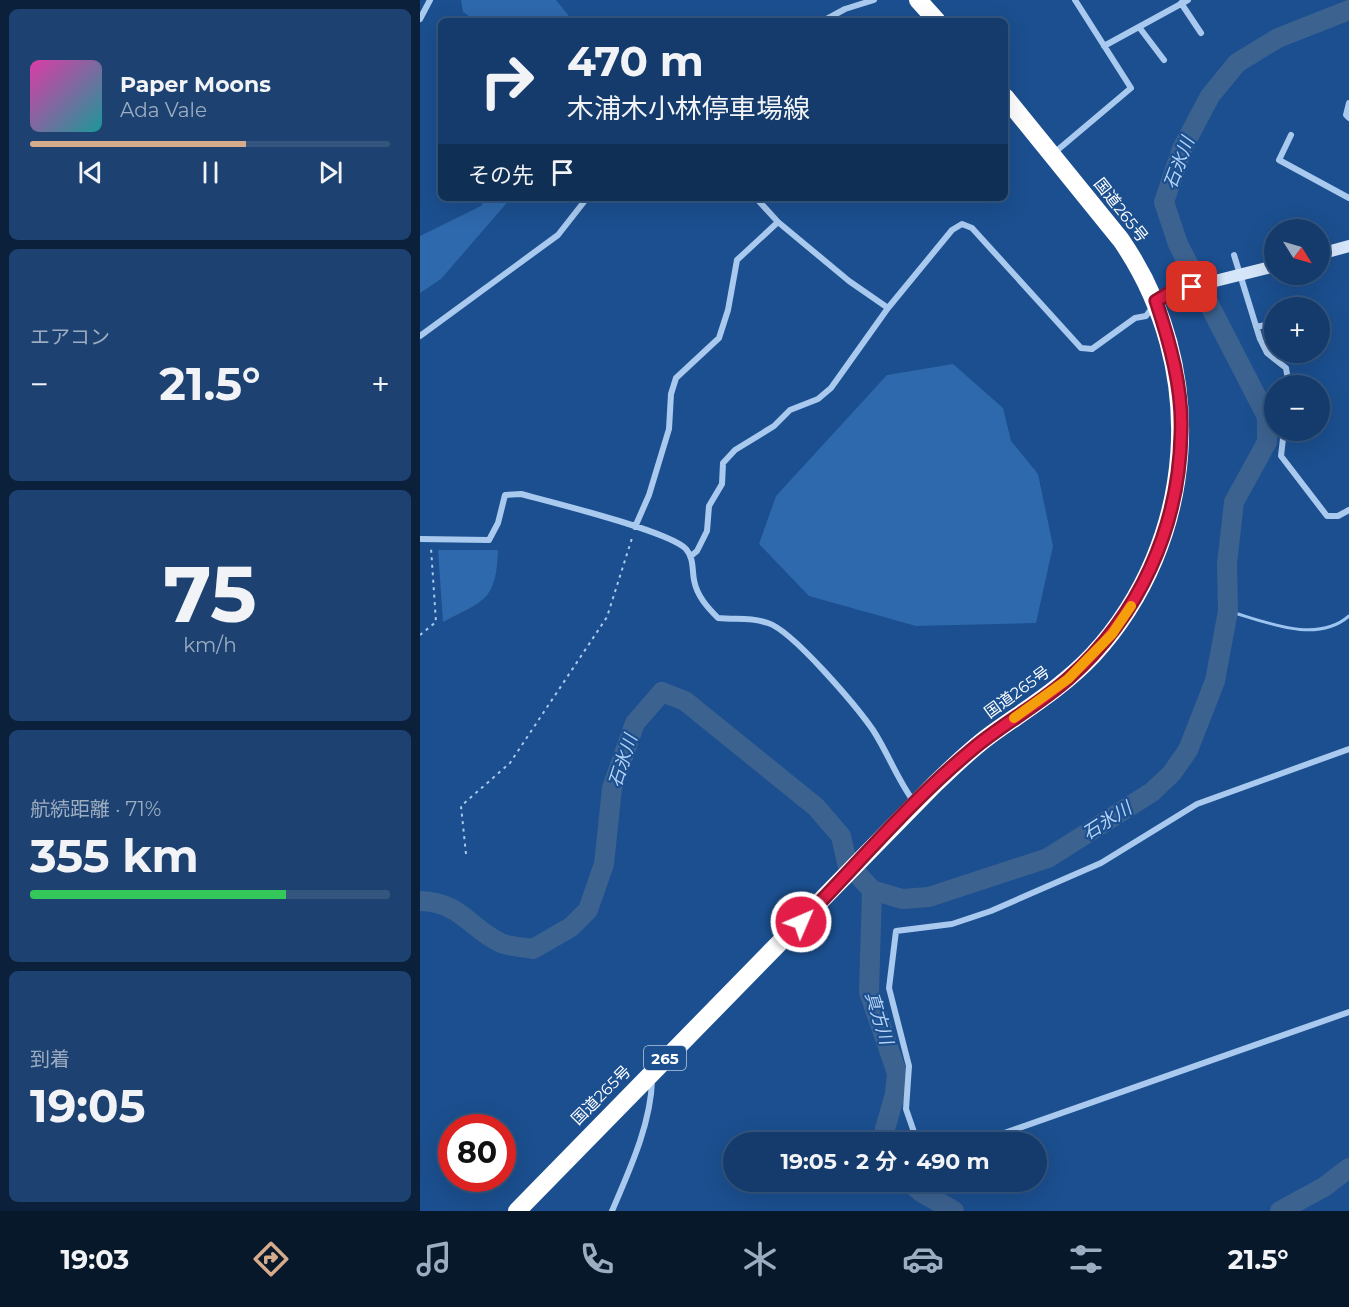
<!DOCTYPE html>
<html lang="ja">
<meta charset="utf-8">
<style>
:root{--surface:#143b6b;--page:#1d4271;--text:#f1f3f6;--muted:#9dadc1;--line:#33557e;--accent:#d6ab8b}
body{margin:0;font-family:Montserrat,"Noto Sans JP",sans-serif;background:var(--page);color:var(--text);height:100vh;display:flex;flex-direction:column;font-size:22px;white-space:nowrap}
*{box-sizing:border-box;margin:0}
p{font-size:20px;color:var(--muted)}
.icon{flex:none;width:33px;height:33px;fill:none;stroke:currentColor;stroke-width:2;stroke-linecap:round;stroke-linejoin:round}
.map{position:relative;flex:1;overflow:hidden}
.panel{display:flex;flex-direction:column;gap:9px;padding:9px;background:#0b203b;width:420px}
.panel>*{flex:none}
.banner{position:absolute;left:18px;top:18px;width:570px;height:183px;border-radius:9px;box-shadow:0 6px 24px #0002,0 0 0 2px var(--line);background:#143b6b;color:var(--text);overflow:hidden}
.needle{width:39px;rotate:127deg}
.buttons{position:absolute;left:844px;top:219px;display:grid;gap:12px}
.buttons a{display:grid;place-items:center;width:66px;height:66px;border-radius:50%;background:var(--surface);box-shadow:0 6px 24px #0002,0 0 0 2px var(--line);font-size:30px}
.speed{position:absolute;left:18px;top:1114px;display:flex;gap:12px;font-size:30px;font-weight:700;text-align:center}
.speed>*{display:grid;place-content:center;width:78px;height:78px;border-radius:50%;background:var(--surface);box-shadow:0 6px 24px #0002,0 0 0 2px var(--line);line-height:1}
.speed .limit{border:9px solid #d22;background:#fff;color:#111}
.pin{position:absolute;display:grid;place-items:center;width:51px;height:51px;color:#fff;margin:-26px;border-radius:12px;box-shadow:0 3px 9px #0006}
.me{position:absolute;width:66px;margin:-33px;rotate:45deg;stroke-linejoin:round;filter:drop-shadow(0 0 4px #0008)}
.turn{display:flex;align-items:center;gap:21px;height:126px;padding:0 30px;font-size:27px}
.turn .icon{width:78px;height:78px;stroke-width:2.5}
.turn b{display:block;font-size:42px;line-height:51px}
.then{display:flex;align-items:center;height:57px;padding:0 30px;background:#0003;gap:12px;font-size:22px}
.big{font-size:45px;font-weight:700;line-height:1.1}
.panel .widget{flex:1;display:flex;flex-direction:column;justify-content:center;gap:9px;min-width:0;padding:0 21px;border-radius:9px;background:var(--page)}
.panel .dial{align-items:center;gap:0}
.dial b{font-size:78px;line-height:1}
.song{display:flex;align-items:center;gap:18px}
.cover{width:72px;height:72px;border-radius:9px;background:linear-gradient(135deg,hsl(320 70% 55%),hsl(180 70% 35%))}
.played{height:6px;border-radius:3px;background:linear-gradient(90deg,var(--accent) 60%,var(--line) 60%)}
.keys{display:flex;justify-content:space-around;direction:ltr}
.heat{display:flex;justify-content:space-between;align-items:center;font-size:33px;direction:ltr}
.charge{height:9px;border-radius:4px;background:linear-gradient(90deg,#34c759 71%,var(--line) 0)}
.trip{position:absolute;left:303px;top:1132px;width:324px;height:60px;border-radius:30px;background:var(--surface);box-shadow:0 6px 24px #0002,0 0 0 2px var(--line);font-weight:700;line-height:60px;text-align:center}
.dock{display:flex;height:96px;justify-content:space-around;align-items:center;background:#08182b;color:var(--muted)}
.dock .icon{width:42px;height:42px}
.dock .current{color:var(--accent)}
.dock b{font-size:27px;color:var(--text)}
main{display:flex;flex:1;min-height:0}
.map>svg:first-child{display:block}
.green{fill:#2e69ad}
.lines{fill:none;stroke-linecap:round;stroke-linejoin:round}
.stream{stroke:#9cc4f0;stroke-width:3}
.river{stroke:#3c6290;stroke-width:20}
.path{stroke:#a9c9ee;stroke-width:2;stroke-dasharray:3 4.5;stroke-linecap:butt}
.street{stroke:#a9c9ee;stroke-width:6}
.secondary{stroke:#d6e6fa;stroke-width:12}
.highway{stroke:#fff;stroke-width:18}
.route-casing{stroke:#92132f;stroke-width:15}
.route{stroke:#e11d48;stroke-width:10}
.slow{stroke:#f59e0b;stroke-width:10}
.labels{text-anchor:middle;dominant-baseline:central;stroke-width:4.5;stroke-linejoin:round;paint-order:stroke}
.shield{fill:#1b4f8f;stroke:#bbcadd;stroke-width:1.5}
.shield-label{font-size:15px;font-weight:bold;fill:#fff}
.street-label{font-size:16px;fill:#fff;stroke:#1b4f8f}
.water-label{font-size:18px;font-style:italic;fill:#b5d3f5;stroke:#1b4f8f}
</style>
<main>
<section class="panel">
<div class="widget">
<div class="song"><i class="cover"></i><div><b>Paper Moons</b><p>Ada Vale</p></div></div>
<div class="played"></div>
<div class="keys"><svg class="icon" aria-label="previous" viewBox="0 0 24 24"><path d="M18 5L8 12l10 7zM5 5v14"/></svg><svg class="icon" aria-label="pause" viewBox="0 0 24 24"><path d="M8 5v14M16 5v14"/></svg><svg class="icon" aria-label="next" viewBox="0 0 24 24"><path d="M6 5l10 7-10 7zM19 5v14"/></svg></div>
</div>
<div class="widget"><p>エアコン</p>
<div class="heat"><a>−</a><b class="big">21.5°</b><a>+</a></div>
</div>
<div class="widget dial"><b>75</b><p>km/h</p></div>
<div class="widget"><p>航続距離 · 71%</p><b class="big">355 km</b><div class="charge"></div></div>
<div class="widget"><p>到着</p><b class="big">19:05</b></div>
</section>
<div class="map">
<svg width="929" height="1211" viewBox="0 0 929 1211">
<rect width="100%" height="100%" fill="#1b4f8f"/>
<path class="green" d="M 41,0 L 136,0 L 153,21 L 56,21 L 43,12 Z
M 66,198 L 91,198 L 21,279 L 0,293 L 0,236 L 61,206 Z
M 533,364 L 583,408 L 591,441 L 618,474 L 633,546 L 616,623 L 496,626 L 389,596 L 339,544 L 356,496 L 467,375 Z
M 18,550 L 78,550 C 76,601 65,600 23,622 Z"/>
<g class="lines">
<path class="stream" d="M 808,611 C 844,621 896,645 929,616"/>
<path class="river" d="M 452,890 L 449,992 L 477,1073 L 475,1094 L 465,1129 L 467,1143
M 0,901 C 41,902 49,928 81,943 C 90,947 103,947 113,949 L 151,927 L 168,910 L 184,864 L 192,788 L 215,723 L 242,692 L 265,701 L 396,807 L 421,836 L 427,863 L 452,890 L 482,899 L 509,897 L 628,858 L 732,792 L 752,773 L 768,750 L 795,681 L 808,611 L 807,564 L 814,502 L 847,442 L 847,417 L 758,244 L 744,202 L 762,149 L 790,96 L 817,63 L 858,38 L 929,10
M 490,1182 L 501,1192 L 534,1211
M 860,1211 L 904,1187 L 929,1168"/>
<path class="path" d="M 0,635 L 16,622 L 11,548
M 46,854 L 41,806 L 90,763 L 187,617 L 213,535"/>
<path class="street" d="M 761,3 L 781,33
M 0,19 L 10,0
M 403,21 L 425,9 L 454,0
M 719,27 L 744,60
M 684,46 L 768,0
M 929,103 L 926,115 L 929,118
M 871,135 L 859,160 L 929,198
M 634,153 L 711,88 L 655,0
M 336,198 L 358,222 L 429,281 L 468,308
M 814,255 L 840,339 L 847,353 L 866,368 L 869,386
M 836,327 L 855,323
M 0,336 L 138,235 L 167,198
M 881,352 L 881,354
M 864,430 L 861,456 L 907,516 L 918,516 L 929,510
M 215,527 L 229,495 L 249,429 L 251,394 L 256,378 L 299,338 L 308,310 L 317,260 L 358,222
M 0,539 L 69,540 L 78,523 L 85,495 L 101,494 C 131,502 249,531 266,549 C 274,558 272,570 274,580 C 277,596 287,607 298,618 C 316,620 331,617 348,623 C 373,631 437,707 453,730 C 468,753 477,779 494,802
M 271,556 L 277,551 L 287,531 L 289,506 L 302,484 L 303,463 L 315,450 L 354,426 L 370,410 L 398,399 L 411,388 L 468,308 L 532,230 L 542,224 L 552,228 L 661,348 L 672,349 L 715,318 L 726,316 L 732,308
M 502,1143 L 495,1135 L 486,1109 L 489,1066 L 469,988 L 476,931 L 532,924 L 571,911 L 681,863 L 777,804 L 929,749
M 556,1143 L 929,1012
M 192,1211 C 209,1171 231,1124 232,1080"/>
<path class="secondary" d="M 900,254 L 929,246
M 737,301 L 751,292 L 855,266"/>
<path class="highway" d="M 498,0 L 517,21
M 97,1211 L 515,784 C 533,767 550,750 569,736 C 605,710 643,687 673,655 C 778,540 789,368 701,240 L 585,97"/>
</g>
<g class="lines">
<defs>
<path id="route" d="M 381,922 C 438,864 491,800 554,748 C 584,723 620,704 649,678 C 719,616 759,528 761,434 C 763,389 750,343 736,301 L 751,292 L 772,287"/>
</defs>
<use href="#route" class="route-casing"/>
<use href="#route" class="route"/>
<path class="slow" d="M 594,718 L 648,679 L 692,634 L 711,606"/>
</g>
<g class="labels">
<rect class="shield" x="224" y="1046" width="42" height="24" rx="4.5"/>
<g class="shield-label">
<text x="245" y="1058">265</text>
</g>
<g class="street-label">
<text transform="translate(701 210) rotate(52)">国道265号</text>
<text transform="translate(597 692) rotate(-36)">国道265号</text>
<text transform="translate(181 1095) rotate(-45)">国道265号</text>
</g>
<g class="water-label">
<text transform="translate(759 163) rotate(-69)">石氷川</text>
<text transform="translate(203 761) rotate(-72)">石氷川</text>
<text transform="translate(687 821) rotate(-32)">石氷川</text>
<text transform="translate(459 1018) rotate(73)">真方川</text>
</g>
</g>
</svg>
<div class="buttons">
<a><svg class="needle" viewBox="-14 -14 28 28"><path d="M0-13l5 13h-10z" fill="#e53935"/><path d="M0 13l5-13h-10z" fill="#9dadc1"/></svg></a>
<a>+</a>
<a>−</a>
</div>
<div class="speed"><div class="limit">80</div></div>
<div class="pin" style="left:772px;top:287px;background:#d93025"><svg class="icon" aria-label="arrive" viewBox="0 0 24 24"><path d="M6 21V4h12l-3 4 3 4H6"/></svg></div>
<svg class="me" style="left:381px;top:922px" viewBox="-20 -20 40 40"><circle r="17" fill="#e11d48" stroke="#fff" stroke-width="3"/><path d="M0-11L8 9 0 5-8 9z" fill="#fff"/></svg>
<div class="trip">19:05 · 2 分 · 490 m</div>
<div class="banner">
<div class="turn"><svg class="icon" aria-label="right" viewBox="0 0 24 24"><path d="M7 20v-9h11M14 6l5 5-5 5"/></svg><div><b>470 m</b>木浦木小林停車場線</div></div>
<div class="then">その先<svg class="icon" aria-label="arrive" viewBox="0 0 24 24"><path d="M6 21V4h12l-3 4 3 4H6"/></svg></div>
</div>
</div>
</main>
<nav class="dock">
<b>19:03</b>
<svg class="icon current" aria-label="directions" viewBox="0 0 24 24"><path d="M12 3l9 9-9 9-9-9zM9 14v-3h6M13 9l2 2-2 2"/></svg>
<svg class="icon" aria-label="music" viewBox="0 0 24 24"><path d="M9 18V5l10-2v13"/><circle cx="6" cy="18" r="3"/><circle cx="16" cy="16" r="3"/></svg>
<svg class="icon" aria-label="phone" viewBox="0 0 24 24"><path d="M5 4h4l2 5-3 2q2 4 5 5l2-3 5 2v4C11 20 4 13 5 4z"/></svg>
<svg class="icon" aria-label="climate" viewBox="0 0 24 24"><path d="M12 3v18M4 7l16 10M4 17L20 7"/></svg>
<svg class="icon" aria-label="car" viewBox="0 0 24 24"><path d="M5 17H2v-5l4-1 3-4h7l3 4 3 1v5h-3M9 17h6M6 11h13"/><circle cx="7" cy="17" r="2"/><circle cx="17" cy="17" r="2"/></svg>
<svg class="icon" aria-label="filters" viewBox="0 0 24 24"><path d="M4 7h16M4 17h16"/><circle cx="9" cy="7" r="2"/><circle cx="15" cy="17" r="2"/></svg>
<b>21.5°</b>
</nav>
